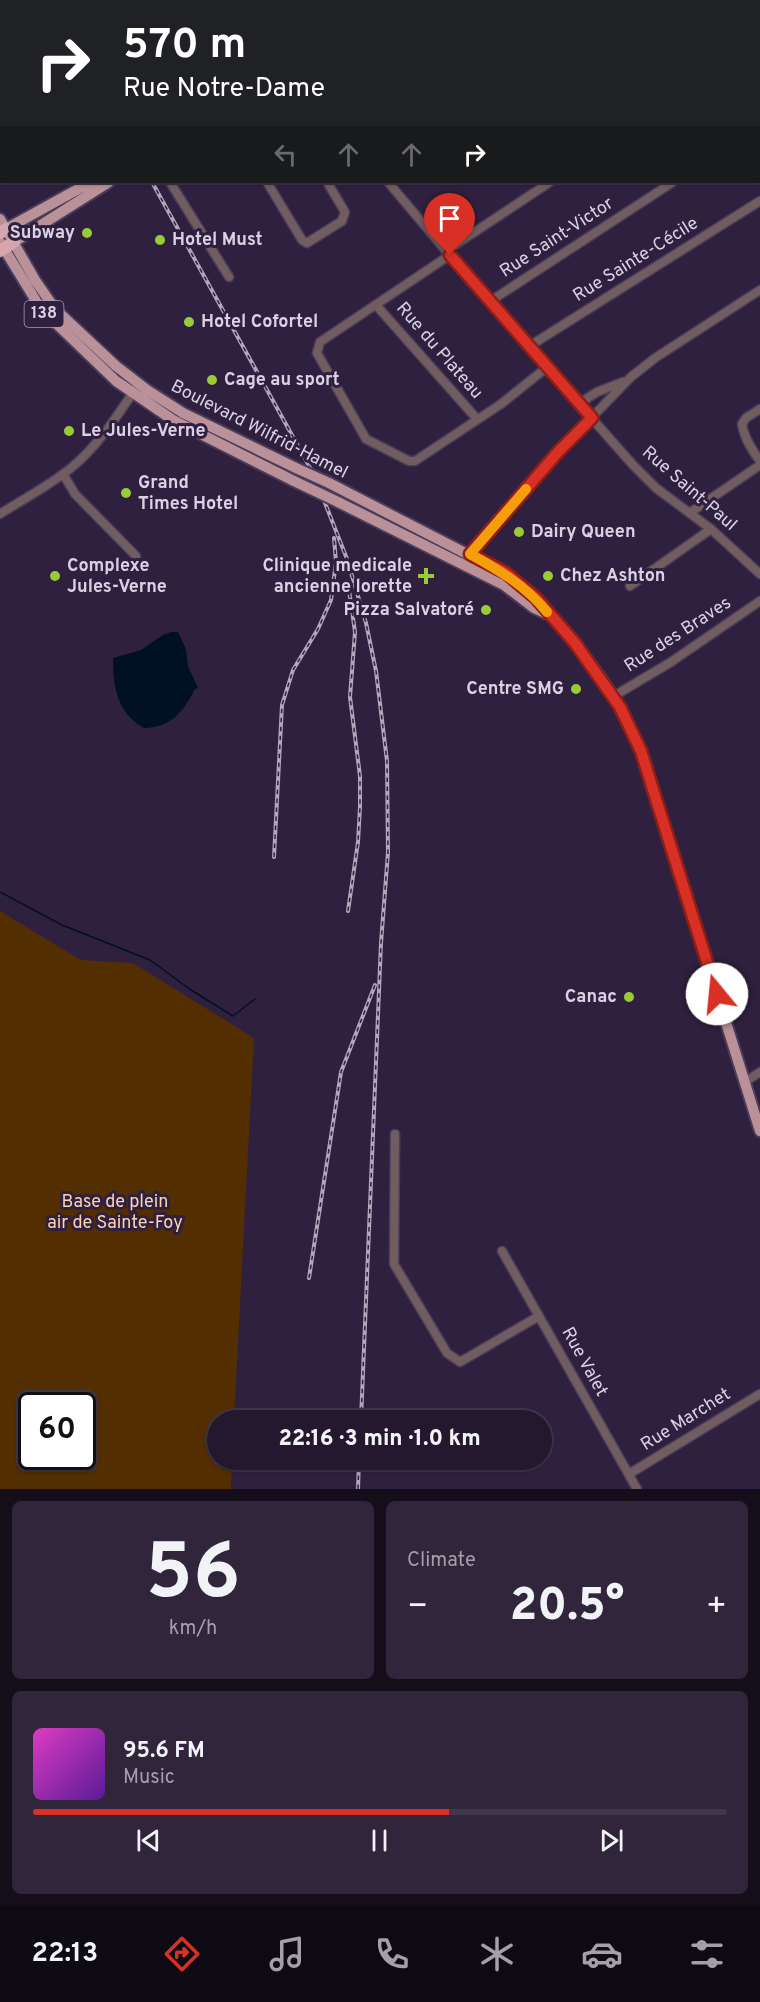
<!DOCTYPE html>
<meta charset="utf-8">
<style>
:root{--surface:#24182f;--page:#30253b;--text:#f1f3f6;--muted:#a3a0aa;--line:#41374b;--accent:#d93025}
body{margin:0;font-family:Overpass,sans-serif;background:var(--page);color:var(--text);height:100vh;display:flex;flex-direction:column;font-size:22px;white-space:nowrap}
*{box-sizing:border-box;margin:0}
p{font-size:20px;color:var(--muted)}
.icon{flex:none;width:33px;height:33px;fill:none;stroke:currentColor;stroke-width:2;stroke-linecap:round;stroke-linejoin:round}
.map{position:relative;height:1489px;overflow:hidden}
.side{display:flex;flex-direction:column;gap:12px;padding:12px;background:#140d1a;flex:1}
.side>*{flex:none}
.guide{position:absolute;left:0px;top:0px;width:760px;height:183px;box-shadow:0 2px 4px #0004,0 0 0 2px var(--line);background:#202124;color:#fff;overflow:hidden}
.speed{position:absolute;left:18px;top:1392px;display:flex;gap:12px;font-size:30px;font-weight:700;text-align:center}
.speed>*{display:grid;place-content:center;width:78px;height:78px;border-radius:50%;background:var(--surface);box-shadow:0 2px 4px #0004,0 0 0 2px var(--line);line-height:1}
.speed .limit{border:3px solid #111;border-radius:9px;background:#fff;color:#111}
.pin{position:absolute;display:grid;place-items:center;width:51px;height:51px;color:#fff;margin:-62px -26px;border-radius:50% 50% 50% 0;rotate:-45deg;box-shadow:0 0 6px #0007}
.pin .icon{rotate:45deg}
.me{position:absolute;width:66px;margin:-33px;rotate:343deg;stroke-linejoin:round;filter:drop-shadow(0 0 4px #0008)}
.turn{display:flex;align-items:center;gap:21px;height:126px;padding:0 24px;font-size:27px}
.turn .icon{width:78px;height:78px;stroke-width:2.5}
.turn b{display:block;font-size:42px;line-height:51px}
.lanes{display:flex;align-items:center;height:57px;padding:0 24px;background:#0003;justify-content:center;gap:30px;direction:ltr}
.lanes .off{opacity:.35}
.big{font-size:45px;font-weight:800;line-height:1.1}
.side .tile{flex:1;display:flex;flex-direction:column;justify-content:center;gap:9px;min-width:0;padding:0 21px;border-radius:9px;background:var(--page)}
.side .dial{align-items:center;gap:0}
.dial b{font-size:78px;line-height:1}
.song{display:flex;align-items:center;gap:18px}
.cover{width:72px;height:72px;border-radius:9px;background:linear-gradient(135deg,hsl(310 70% 55%),hsl(270 70% 35%))}
.played{height:6px;border-radius:3px;background:linear-gradient(90deg,var(--accent) 60%,var(--line) 60%)}
.keys{display:flex;justify-content:space-around;direction:ltr}
.heat{display:flex;justify-content:space-between;align-items:center;font-size:33px;direction:ltr}
.side .tiles{flex:1;display:grid;gap:12px;grid-template-columns:1fr 1fr}
.tile:last-child{grid-column:span 2}
.trip{position:absolute;left:207px;top:1410px;width:345px;height:60px;border-radius:30px;background:var(--surface);box-shadow:0 2px 4px #0004,0 0 0 2px var(--line);font-weight:800;line-height:60px;text-align:center}
.tabs{display:flex;height:96px;justify-content:space-around;align-items:center;background:#0e0a13;color:var(--muted)}
.tabs .icon{width:42px;height:42px}
.tabs .selected{color:var(--accent)}
.tabs b{font-size:27px;color:var(--text)}
.map>svg:first-child{display:block}
.green{fill:#522e00;fill-rule:evenodd}
.water{fill:#001124}
.lines{fill:none;stroke-linecap:round;stroke-linejoin:round}
.stream{stroke:#001124;stroke-width:1.5}
.minor-casing{stroke:#4b3c5a;stroke-width:11}
.major-casing{stroke:#4b3c5a;stroke-width:14}
.highway-casing{stroke:#4b3c5a;stroke-width:15}
.minor{stroke:#715d60;stroke-width:8}
.major{stroke:#ba9198;stroke-width:10}
.highway{stroke:#d6a5ad;stroke-width:12}
.rail-casing{stroke:#b2a6bd;stroke-width:4}
.rail{stroke:#30203f;stroke-width:1.5;stroke-dasharray:4.5;stroke-linecap:butt}
.major-bridge-casing{stroke:#4b3c5a;stroke-width:14;stroke-linecap:butt}
.major-bridge{stroke:#ba9198;stroke-width:10}
.route-casing{stroke:#8d1f18;stroke-width:15}
.route{stroke:#d93025;stroke-width:10}
.slow{stroke:#f59e0b;stroke-width:10}
.poi-dot{fill:#98cb37;stroke:#30203f;stroke-width:2}
.labels{text-anchor:middle;dominant-baseline:central;stroke-width:6;stroke-linejoin:round;paint-order:stroke}
.shield{fill:#30203f;stroke:#a89cb3;stroke-width:1.5}
.shield-label{font-size:16px;font-weight:bold;fill:#dbd1e5}
.poi-label{font-size:18px;font-weight:bold;fill:#dbd1e5;stroke:#30203f;text-anchor:start}
.street-label{font-size:18px;fill:#dbd1e5;stroke:#30203f}
.park-label{font-size:18px;fill:#fbd5ad;stroke:#30203f}
</style>
<div class="map">
<svg width="760" height="1489" viewBox="0 0 760 1489">
<rect width="100%" height="100%" fill="#30203f"/>
<path class="green" d="M 0,911 L 81,960 L 133,963 L 254,1038 L 234,1420 L 218,1420 L 218,1460 L 232,1460 L 231,1489 L 0,1489 ZM 32,1406 L 82,1406 L 82,1456 L 32,1456 Z"/>
<path class="water" d="M 171,632 L 178,632 L 186,649 L 188,666 L 198,688 L 195,689 C 183,712 172,727 144,728 C 117,713 113,687 113,658 L 141,650 L 163,635 Z"/>
<g class="lines">
<path class="stream" d="M 759,8 L 760,3
M 759,68 L 760,69
M 0,892 L 62,925 L 150,960 L 191,990 L 233,1016 L 255,999"/>
<defs>
<path id="minor" d="M 33,0 L 34,2
M 677,0 L 678,2
M 525,2 L 528,0
M 653,2 L 655,0
M 759,123 L 760,125
M 170,182 L 229,277
M 267,182 L 302,240 L 307,243 L 342,221 L 345,212 L 327,182
M 388,182 L 489,302 L 633,465 L 656,488 L 711,529 L 760,574
M 446,251 L 550,182
M 450,255 L 320,342 L 317,353 L 366,439 L 409,461 L 415,461 L 501,404 L 546,368
M 489,302 L 673,182
M 376,305 L 477,419
M 528,347 L 760,201
M 576,400 L 583,401 L 597,392 L 623,382
M 760,409 L 746,418 L 742,424 C 744,438 752,450 760,461
M 63,474 L 75,494 L 136,556
M 691,512 L 760,465
M 0,514 C 23,499 49,486 71,468 C 98,446 117,416 136,388
M 467,559 L 475,545 L 558,452 L 631,377 L 655,358 L 760,290
M 630,586 L 711,529
M 614,696 L 671,662 L 760,601
M 745,1082 L 760,1072
M 395,1134 L 394,1264 L 447,1353 L 460,1362 L 539,1316
M 502,1251 L 637,1489
M 629,1474 L 760,1394"/>
<path id="major" d="M 375,2 L 378,0
M 0,219 L 35,280 L 55,309 L 116,366 L 147,390 L 183,413 L 298,469
M 6,229 L 91,182
M 0,242 L 41,309 L 116,381 L 173,420 L 294,481
M 14,242 L 109,182
M 329,483 L 506,574 L 536,598 L 575,643 L 600,677 L 620,707 L 641,751 L 760,1131
M 338,502 L 504,585 L 534,608 L 547,614"/>
<path id="highway" d="M 0,233 L 6,229
M 0,251 L 14,242"/>
</defs>
<use href="#minor" class="minor-casing"/>
<use href="#major" class="major-casing"/>
<use href="#highway" class="highway-casing"/>
<use href="#minor" class="minor"/>
<use href="#major" class="major"/>
<use href="#highway" class="highway"/>
<defs>
<path id="rail" d="M 49,0 L 50,2
M 152,182 L 314,475 L 347,559 L 366,623 L 376,671 L 387,761 L 388,852 L 381,943 L 361,1420
M 274,857 L 282,705 L 293,670 L 318,629 L 331,600 L 336,562 L 334,538
M 348,911 L 358,842 L 360,807 L 360,776 L 350,697 L 355,632 L 349,590
M 309,1278 L 341,1072 L 375,985
M 358,1489 L 359,1460"/>
</defs>
<use href="#rail" class="rail-casing"/>
<use href="#rail" class="rail"/>
<defs>
<path id="major-bridge" d="M 298,469 L 329,483
M 294,481 L 338,502"/>
</defs>
<use href="#major-bridge" class="major-bridge-casing"/>
<use href="#major-bridge" class="major-bridge"/>
</g>
<g class="lines">
<defs>
<path id="route" d="M 450,255 L 592,418 L 558,452 L 470,554 L 506,573 L 536,598 L 575,643 L 620,707 L 641,751 L 717,994"/>
</defs>
<use href="#route" class="route-casing"/>
<use href="#route" class="route"/>
<path class="slow" d="M 526,489 L 470,554 C 499,570 526,586 547,612"/>
</g>
<g class="poi-dot">
<circle cx="87" cy="233" r="6"/>
<circle cx="160" cy="240" r="6"/>
<circle cx="189" cy="322" r="6"/>
<circle cx="212" cy="380" r="6"/>
<circle cx="69" cy="431" r="6"/>
<circle cx="126" cy="493" r="6"/>
<circle cx="519" cy="532" r="6"/>
<circle cx="55" cy="576" r="6"/>
<path d="M423 567h6v6h6v6h-6v6h-6v-6h-6v-6h6z"/>
<circle cx="548" cy="576" r="6"/>
<circle cx="486" cy="610" r="6"/>
<circle cx="576" cy="689" r="6"/>
<circle cx="629" cy="997" r="6"/>
</g>
<g class="labels">
<rect class="shield" x="24.5" y="301" width="39" height="26" rx="4.5"/>
<g class="shield-label">
<text x="44" y="314">138</text>
</g>
<g class="poi-label">
<text x="75" y="233" text-anchor="end">Subway</text>
<text x="172" y="240">Hotel Must</text>
<text x="201" y="322">Hotel Cofortel</text>
<text x="224" y="380">Cage au sport</text>
<text x="81" y="431">Le Jules-Verne</text>
<text x="138" y="483">Grand<tspan x="138" dy="21">Times Hotel</tspan></text>
<text x="531" y="532">Dairy Queen</text>
<text x="67" y="566">Complexe<tspan x="67" dy="21">Jules-Verne</tspan></text>
<text x="412" y="566" text-anchor="end">Clinique medicale<tspan x="412" dy="21">ancienne lorette</tspan></text>
<text x="560" y="576">Chez Ashton</text>
<text x="474" y="610" text-anchor="end">Pizza Salvatoré</text>
<text x="564" y="689" text-anchor="end">Centre SMG</text>
<text x="617" y="997" text-anchor="end">Canac</text>
</g>
<g class="street-label">
<text transform="translate(557 238) rotate(-33)">Rue Saint-Victor</text>
<text transform="translate(636 260) rotate(-32)">Rue Sainte-Cécile</text>
<text transform="translate(439 351) rotate(49)">Rue du Plateau</text>
<text transform="translate(259 430) rotate(27)">Boulevard Wilfrid-Hamel</text>
<text transform="translate(689 489) rotate(41)">Rue Saint-Paul</text>
<text transform="translate(678 635) rotate(-33)">Rue des Braves</text>
<text transform="translate(584 1362) rotate(61)">Rue Valet</text>
<text transform="translate(686 1420) rotate(-32)">Rue Marchet</text>
</g>
<g class="park-label">
<text x="115" y="1202">Base de plein<tspan x="115" dy="21">air de Sainte-Foy</tspan></text>
</g>
</g>
</svg>
<div class="speed"><div class="limit">60</div></div>
<div class="pin" style="left:450px;top:255px;background:#d93025"><svg class="icon" aria-label="arrive" viewBox="0 0 24 24"><path d="M6 21V4h12l-3 4 3 4H6"/></svg></div>
<svg class="me" style="left:717px;top:994px" viewBox="-20 -20 40 40"><circle r="19" fill="#fff"/><path d="M0-13L10 11 0 6-10 11z" fill="#d93025"/></svg>
<div class="trip">22:16 · 3 min · 1.0 km</div>
<div class="guide">
<div class="turn"><svg class="icon" aria-label="right" viewBox="0 0 24 24"><path d="M7 20v-9h11M14 6l5 5-5 5"/></svg><div><b>570 m</b>Rue Notre-Dame</div></div>
<div class="lanes"><svg class="icon off" aria-label="left" viewBox="0 0 24 24"><path d="M17 20v-9H6M10 6l-5 5 5 5"/></svg><svg class="icon off" aria-label="ahead" viewBox="0 0 24 24"><path d="M12 20V5M6 11l6-6 6 6"/></svg><svg class="icon off" aria-label="ahead" viewBox="0 0 24 24"><path d="M12 20V5M6 11l6-6 6 6"/></svg><svg class="icon" aria-label="right" viewBox="0 0 24 24"><path d="M7 20v-9h11M14 6l5 5-5 5"/></svg></div>
</div>
</div>
<section class="side">
<div class="tiles">
<div class="tile dial"><b>56</b><p>km/h</p></div>
<div class="tile"><p>Climate</p>
<div class="heat"><a>−</a><b class="big">20.5°</b><a>+</a></div>
</div>
<div class="tile">
<div class="song"><i class="cover"></i><div><b>95.6 FM</b><p>Music</p></div></div>
<div class="played"></div>
<div class="keys"><svg class="icon" aria-label="previous" viewBox="0 0 24 24"><path d="M18 5L8 12l10 7zM5 5v14"/></svg><svg class="icon" aria-label="pause" viewBox="0 0 24 24"><path d="M8 5v14M16 5v14"/></svg><svg class="icon" aria-label="next" viewBox="0 0 24 24"><path d="M6 5l10 7-10 7zM19 5v14"/></svg></div>
</div>
</div>
</section>
<nav class="tabs">
<b>22:13</b>
<svg class="icon selected" aria-label="directions" viewBox="0 0 24 24"><path d="M12 3l9 9-9 9-9-9zM9 14v-3h6M13 9l2 2-2 2"/></svg>
<svg class="icon" aria-label="music" viewBox="0 0 24 24"><path d="M9 18V5l10-2v13"/><circle cx="6" cy="18" r="3"/><circle cx="16" cy="16" r="3"/></svg>
<svg class="icon" aria-label="phone" viewBox="0 0 24 24"><path d="M5 4h4l2 5-3 2q2 4 5 5l2-3 5 2v4C11 20 4 13 5 4z"/></svg>
<svg class="icon" aria-label="climate" viewBox="0 0 24 24"><path d="M12 3v18M4 7l16 10M4 17L20 7"/></svg>
<svg class="icon" aria-label="car" viewBox="0 0 24 24"><path d="M5 17H2v-5l4-1 3-4h7l3 4 3 1v5h-3M9 17h6M6 11h13"/><circle cx="7" cy="17" r="2"/><circle cx="17" cy="17" r="2"/></svg>
<svg class="icon" aria-label="filters" viewBox="0 0 24 24"><path d="M4 7h16M4 17h16"/><circle cx="9" cy="7" r="2"/><circle cx="15" cy="17" r="2"/></svg>
</nav>
